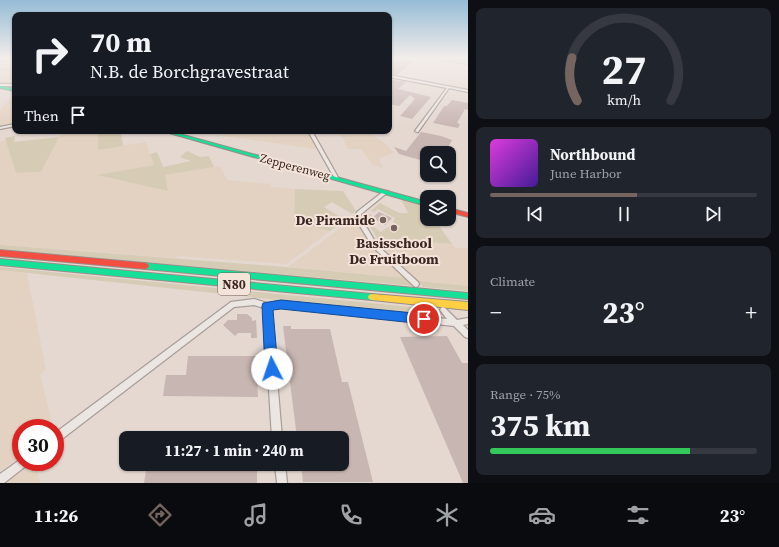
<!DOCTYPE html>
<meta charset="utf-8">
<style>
:root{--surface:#171b24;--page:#20242c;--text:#f1f3f6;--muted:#9ea1a6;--line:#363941;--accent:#75645f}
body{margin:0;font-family:"Source Serif 4",serif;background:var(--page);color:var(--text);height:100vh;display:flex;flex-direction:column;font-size:15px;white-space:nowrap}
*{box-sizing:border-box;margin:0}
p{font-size:13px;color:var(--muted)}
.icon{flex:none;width:22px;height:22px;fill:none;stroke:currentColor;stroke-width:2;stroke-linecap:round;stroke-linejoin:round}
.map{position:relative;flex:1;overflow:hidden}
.side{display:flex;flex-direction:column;gap:8px;padding:8px;background:#0d0f14;width:311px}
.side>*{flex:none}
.banner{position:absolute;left:12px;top:12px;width:380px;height:122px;border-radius:8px;box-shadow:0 1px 3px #0004;background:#171b24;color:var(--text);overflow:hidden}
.fabs{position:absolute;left:420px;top:146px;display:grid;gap:8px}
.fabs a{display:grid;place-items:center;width:36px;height:36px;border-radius:8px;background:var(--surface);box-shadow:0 1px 3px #0004;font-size:20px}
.speed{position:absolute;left:12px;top:419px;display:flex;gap:8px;font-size:20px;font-weight:700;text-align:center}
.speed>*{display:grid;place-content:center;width:52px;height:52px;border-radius:50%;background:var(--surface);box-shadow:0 1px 3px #0004;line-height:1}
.speed .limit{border:6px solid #d22;background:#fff;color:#111}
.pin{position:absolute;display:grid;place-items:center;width:34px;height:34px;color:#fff;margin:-17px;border:2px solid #fff;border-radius:50%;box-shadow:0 1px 4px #0007}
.me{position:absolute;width:44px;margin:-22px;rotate:356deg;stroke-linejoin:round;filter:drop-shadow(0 0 3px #0008)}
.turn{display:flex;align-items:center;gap:14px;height:84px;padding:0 12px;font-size:18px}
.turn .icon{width:52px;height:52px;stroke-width:2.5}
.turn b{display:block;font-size:28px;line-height:34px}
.then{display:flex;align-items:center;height:38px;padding:0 12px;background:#0003;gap:8px;font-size:15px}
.big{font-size:30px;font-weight:700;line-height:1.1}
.side .tile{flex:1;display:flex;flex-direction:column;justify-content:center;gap:6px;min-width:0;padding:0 14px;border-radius:8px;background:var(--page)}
.side .dial{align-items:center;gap:0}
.dial svg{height:104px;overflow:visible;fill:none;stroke:var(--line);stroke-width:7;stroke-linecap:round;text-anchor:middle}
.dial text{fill:var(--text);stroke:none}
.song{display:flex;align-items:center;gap:12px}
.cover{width:48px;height:48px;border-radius:6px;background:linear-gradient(135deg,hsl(300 70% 55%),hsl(260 70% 35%))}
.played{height:4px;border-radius:2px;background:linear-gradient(90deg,var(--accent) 55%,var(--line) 55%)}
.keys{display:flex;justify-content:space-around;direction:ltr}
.heat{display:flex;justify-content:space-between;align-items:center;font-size:22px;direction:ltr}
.charge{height:6px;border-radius:3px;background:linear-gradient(90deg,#34c759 75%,var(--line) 0)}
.trip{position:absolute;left:119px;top:431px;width:230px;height:40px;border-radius:8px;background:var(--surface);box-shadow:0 1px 3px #0004;font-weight:700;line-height:40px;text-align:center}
.dock{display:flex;height:64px;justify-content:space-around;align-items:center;background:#090b0e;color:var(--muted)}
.dock .icon{width:28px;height:28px}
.dock .current{color:var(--accent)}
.dock b{font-size:18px;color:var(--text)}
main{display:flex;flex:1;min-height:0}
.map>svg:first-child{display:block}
.farmland{fill:#e3d2c2}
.green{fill:#d6cbb4}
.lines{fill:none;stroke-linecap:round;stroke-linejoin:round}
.stream{stroke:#bbc8bb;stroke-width:1}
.building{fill:#c8b6b2}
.street-casing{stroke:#aa9e99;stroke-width:2.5}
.fast-casing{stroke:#9a8e89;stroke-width:2}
.slow-casing{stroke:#9a8e89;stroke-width:2}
.jam-casing{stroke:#9a8e89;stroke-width:2}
.street{fill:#ece6e2;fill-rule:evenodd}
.fast{fill:#16e098;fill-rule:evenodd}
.slow{fill:#ffcf43;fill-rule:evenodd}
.jam{fill:#f24e42;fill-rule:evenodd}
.route{fill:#1a73e8;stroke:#114b97}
.poi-dot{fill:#75645f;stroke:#f4e3d8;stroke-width:1.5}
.labels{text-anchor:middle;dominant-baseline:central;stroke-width:4;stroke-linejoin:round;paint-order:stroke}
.far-street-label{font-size:12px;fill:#392521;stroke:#f4e3d8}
.shield{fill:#f4e3d8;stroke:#715e58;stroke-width:1}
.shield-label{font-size:13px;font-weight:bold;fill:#392521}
.poi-label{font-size:14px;font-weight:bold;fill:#392521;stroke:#f4e3d8;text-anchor:end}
</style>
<main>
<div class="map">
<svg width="468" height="483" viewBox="0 0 468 483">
<rect width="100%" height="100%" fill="#e4d8d1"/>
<path class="farmland" d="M 15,59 L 15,84 L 0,84 L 0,79 L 5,75 L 0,78 L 0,67 Z
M 15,97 L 15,125 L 0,128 L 0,111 L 10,98 Z
M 62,131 L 98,131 L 98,149 L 146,142 L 154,165 L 98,175 L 168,191 L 164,175 L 220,166 L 227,180 L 271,184 L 271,187 L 295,189 L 294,222 L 330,231 L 288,263 L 285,264 L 177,256 L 176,258 L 0,245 L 0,142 L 7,140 L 16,173 L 41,172 Z
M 188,131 L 307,131 L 317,149 L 202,133 Z
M 336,131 L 367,131 L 386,144 L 394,153 L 379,158 L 383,168 L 373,165 L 361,149 L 348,149 L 344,142 L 346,142 Z
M 354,218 L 370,244 L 404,278 L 288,267 Z
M 374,238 L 452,244 L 456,248 L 468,248 L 468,286 L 418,281 L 387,253 Z
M 0,270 L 27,273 L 46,370 L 40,374 L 52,423 L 52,428 L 21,428 L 21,456 L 0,471 Z
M 28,462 L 36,462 L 40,483 L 0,483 Z"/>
<path class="green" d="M 110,131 L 121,131 L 123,146 L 98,150 L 98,132 Z
M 15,136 L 14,142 L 59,137 L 41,172 L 16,173 L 5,138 Z
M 187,151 L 200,157 L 209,156 L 214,167 L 165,175 L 168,191 L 97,175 L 154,165 L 150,154 L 157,152 L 163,167 L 191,161 L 180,157 Z
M 295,189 L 343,191 L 356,211 L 352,214 L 332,202 L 324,207 L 345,220 L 330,231 L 294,222 Z
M 401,199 L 424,205 L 427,209 L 427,219 L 434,219 L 452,244 L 377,238 L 364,216 L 367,213 L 372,215 L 370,218 L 369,224 L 381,232 L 391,225 L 397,229 L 400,226 L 393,222 L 395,218 L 378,209 L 374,212 L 371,211 L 380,203 L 399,213 L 408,213 Z
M 0,245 L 286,267 L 404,278 L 413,286 L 0,249 Z
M 0,267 L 432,309 L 434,312 L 432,316 L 408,314 L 0,270 Z
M 418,281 L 468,286 L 468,291 L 423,287 Z"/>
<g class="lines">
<path class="stream" d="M 0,62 L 13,59
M 0,70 L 15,68"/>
</g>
<path class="building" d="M 392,59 L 404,59 L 413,61 L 397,75 L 389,74 L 389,60 Z
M 389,79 L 406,82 L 398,89 L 431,97 L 412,119 L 400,116 L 415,99 L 410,95 L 399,106 L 389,104 Z
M 452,100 L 468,103 L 468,110 L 465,109 L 457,123 L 460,124 L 458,128 L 433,123 L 444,106 L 447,106 Z
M 421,132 L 441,136 L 452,140 L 445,153 L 427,153 L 427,162 L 399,154 L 394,147 L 406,151 Z
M 379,212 L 392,218 L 385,225 L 372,218 Z
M 237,314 L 247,314 L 252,318 L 252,321 L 256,320 L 257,338 L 251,338 L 251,333 L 238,333 L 235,336 L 223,325 L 228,320 L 237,320 Z
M 283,326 L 291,326 L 291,329 L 330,329 L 342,382 L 348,382 L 373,482 L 303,482 L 301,464 L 342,464 L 342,438 L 297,438 Z
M 447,336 L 462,363 L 468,363 L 468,483 L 463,483 L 400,337 Z
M 188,356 L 256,356 L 258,397 L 163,396 L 166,375 L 186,375 Z
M 147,464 L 257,464 L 257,483 L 144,483 Z"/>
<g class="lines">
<defs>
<path id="street" d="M 446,59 L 468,62 L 468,64 L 447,60 Z
M 389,75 L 468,90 L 468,92 L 449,88 L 418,132 L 417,132 L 415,131 L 447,88 L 389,77 Z
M 0,84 L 15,84 L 15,86 L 0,86 Z
M 15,124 L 15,126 L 0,129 L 0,127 Z
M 308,131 L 312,131 L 339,179 L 339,180 L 337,180 L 335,179 Z
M 384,191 L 388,191 L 388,192 L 361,214 L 361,218 L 377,245 L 418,282 L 419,284 L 418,286 L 416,287 L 414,286 L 373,247 L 355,218 L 357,212 Z
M 254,299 L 267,303 L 281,301 L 447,319 L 440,310 L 441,308 L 443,307 L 445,308 L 457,320 L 468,318 L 468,324 L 463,325 L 468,330 L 468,338 L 465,337 L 454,326 L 281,307 L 271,308 L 282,438 L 272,438 L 264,308 L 254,305 L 234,307 L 58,442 L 55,444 L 55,433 L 231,302 Z
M 21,459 L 21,462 L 29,462 L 27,465 L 4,483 L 0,483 L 0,474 Z
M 275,464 L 285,464 L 287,483 L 277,483 Z"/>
<path id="fast" d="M 0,86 L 15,89 L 15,91 L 0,88 Z
M 162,131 L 169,131 L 427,202 L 427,206 Z
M 0,259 L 372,294 L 375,295 L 376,297 L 375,299 L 372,300 L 0,265 Z
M 145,263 L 468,293 L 468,299 L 145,269 L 142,268 L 141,266 L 142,264 Z"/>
<path id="slow" d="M 372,294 L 468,302 L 468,310 L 372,300 L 369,299 L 368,297 L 369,295 Z"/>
<path id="jam" d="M 449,208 L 468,213 L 468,217 L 449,212 Z
M 0,250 L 145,263 L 148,264 L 149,266 L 148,268 L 145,269 L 0,256 Z"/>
</defs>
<use href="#street" class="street-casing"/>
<use href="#fast" class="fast-casing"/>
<use href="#slow" class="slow-casing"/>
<use href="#jam" class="jam-casing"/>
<use href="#street" class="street"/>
<use href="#fast" class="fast"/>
<use href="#slow" class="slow"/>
<use href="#jam" class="jam"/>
</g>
<linearGradient id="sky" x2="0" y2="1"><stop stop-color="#96bcd6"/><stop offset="0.46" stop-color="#f3edea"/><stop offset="1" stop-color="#f3edea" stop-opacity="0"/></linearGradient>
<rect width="468" height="127" fill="url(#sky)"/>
<path class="route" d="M 281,300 L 424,314 L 428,316 L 430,319 L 428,323 L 424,324 L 281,309 L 273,310 L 278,369 L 276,374 L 272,376 L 267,374 L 265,369 L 262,306 L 263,303 Z"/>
<g class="poi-dot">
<circle cx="383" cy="220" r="4"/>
<circle cx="394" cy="228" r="4"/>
</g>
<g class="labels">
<g class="far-street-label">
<text transform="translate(295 167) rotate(15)">Zepperenweg</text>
</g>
<rect class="shield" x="218" y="273" width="32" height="22" rx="3"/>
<g class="shield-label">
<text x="234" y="284">N80</text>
</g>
<g class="poi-label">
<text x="375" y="220">De Piramide</text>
<text x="394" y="243" text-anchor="middle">Basisschool<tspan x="394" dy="16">De Fruitboom</tspan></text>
</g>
</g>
</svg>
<div class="fabs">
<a><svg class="icon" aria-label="search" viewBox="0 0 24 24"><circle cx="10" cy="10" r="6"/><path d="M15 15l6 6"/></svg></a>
<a><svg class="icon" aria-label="layers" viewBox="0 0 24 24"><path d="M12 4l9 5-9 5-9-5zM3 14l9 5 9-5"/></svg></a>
</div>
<div class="speed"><div class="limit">30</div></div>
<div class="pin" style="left:424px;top:319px;background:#d93025"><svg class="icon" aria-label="arrive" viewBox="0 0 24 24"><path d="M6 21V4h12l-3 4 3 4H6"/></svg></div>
<svg class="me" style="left:272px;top:369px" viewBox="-20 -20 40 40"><circle r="19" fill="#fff"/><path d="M0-13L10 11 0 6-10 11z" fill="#1a73e8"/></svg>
<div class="trip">11:27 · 1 min · 240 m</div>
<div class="banner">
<div class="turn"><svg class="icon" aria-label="right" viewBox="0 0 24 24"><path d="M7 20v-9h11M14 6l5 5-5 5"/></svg><div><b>70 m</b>N.B. de Borchgravestraat</div></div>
<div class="then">Then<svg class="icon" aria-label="arrive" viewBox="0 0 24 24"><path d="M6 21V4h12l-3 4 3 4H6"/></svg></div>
</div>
</div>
<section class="side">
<div class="tile dial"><svg viewBox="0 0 100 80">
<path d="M14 69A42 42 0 1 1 86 69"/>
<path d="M14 69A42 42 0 0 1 10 36" stroke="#75645f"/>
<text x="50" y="56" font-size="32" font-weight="700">27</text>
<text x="50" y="72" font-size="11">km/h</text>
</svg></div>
<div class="tile">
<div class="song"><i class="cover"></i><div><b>Northbound</b><p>June Harbor</p></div></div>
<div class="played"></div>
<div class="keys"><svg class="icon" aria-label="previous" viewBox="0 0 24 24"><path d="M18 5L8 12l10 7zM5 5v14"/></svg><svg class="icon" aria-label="pause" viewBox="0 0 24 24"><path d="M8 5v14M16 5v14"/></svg><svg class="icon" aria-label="next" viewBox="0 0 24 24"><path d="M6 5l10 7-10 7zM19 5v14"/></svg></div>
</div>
<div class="tile"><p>Climate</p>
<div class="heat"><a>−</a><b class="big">23°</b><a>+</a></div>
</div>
<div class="tile"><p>Range · 75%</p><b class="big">375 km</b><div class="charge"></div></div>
</section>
</main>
<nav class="dock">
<b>11:26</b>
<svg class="icon current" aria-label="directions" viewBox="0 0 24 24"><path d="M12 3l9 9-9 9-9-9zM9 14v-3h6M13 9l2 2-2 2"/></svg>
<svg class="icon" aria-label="music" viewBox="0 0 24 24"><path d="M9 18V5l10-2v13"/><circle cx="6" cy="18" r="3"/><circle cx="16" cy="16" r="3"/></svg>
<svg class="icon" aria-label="phone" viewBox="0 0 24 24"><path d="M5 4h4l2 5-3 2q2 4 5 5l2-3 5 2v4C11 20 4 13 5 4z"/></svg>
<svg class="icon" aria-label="climate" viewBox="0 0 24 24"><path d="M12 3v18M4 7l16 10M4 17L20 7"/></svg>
<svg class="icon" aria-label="car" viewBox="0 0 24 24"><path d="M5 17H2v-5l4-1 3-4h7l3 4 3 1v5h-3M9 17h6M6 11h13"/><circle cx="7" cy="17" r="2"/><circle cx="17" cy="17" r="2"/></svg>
<svg class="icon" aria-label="filters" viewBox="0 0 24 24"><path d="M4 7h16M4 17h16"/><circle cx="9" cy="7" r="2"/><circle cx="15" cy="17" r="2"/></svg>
<b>23°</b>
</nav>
